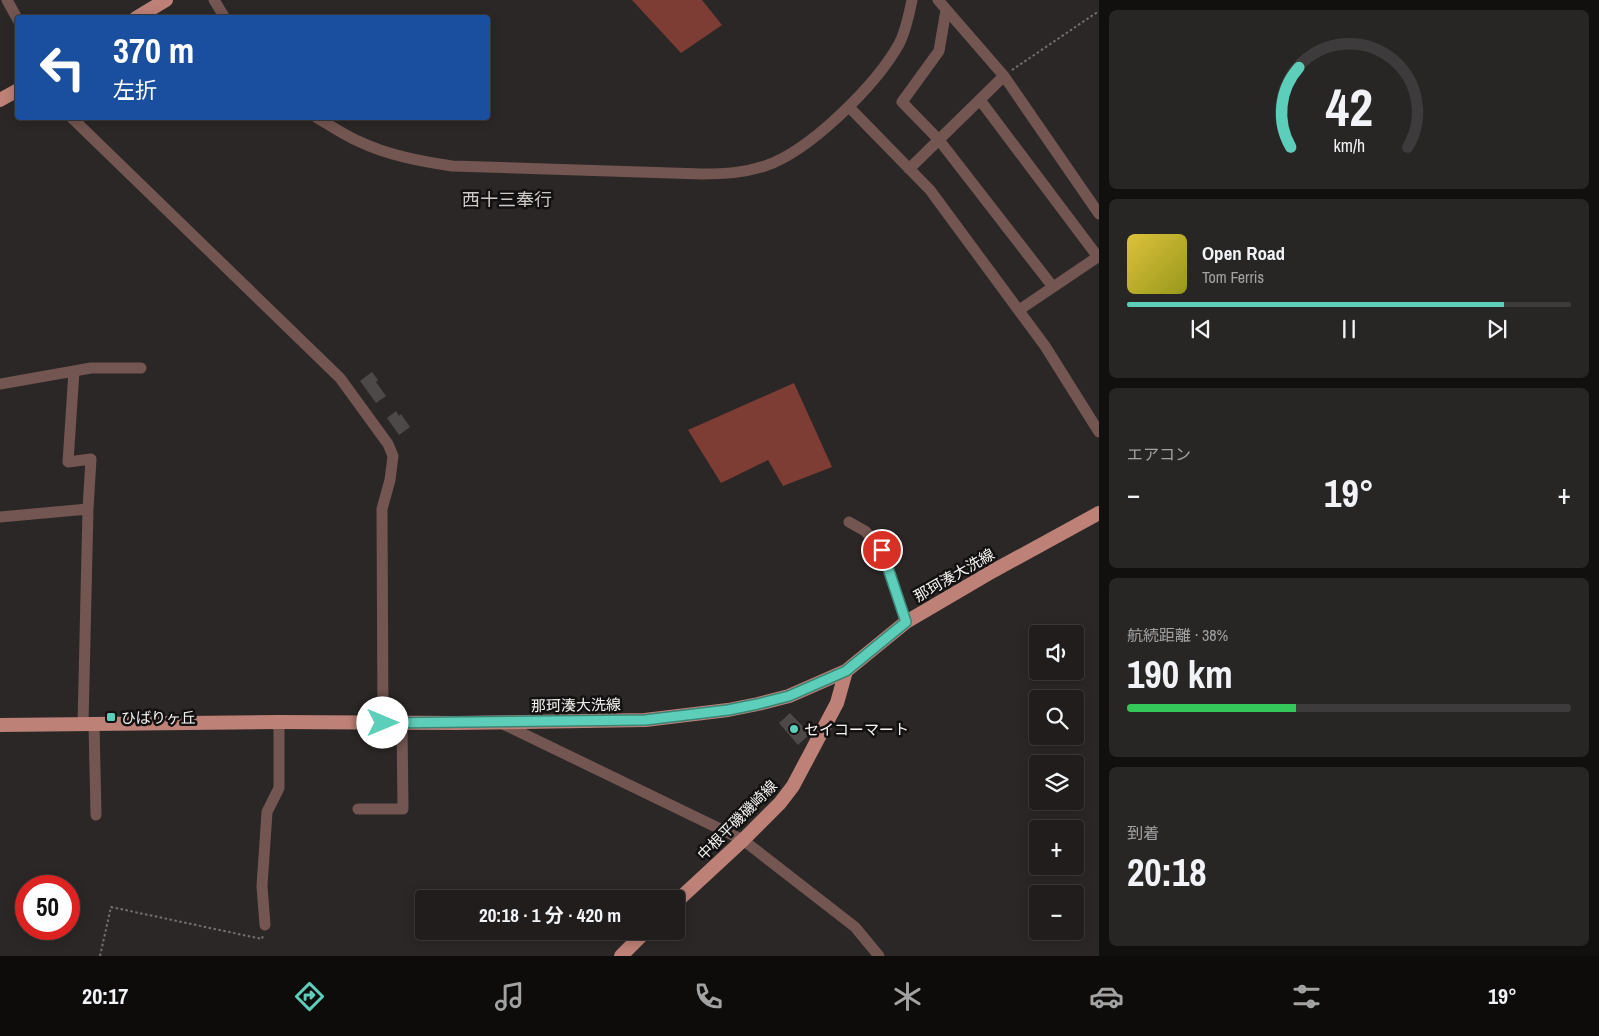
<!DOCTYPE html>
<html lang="ja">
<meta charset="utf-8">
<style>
:root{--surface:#201d1c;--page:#282625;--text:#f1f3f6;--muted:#a2a2a3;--line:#3d3b3b;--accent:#5dceb9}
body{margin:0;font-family:"Archivo Narrow","Noto Sans JP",sans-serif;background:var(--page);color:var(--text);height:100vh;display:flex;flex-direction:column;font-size:19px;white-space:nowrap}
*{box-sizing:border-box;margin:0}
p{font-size:16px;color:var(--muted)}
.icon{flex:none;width:28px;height:28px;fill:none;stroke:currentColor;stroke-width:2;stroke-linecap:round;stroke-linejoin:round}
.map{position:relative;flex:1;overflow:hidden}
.side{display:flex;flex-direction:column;gap:10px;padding:10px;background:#12100f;width:500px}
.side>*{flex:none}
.hud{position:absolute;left:15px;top:15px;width:475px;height:105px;border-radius:5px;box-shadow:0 2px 12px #0003,0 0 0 1px var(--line);background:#1a4fa0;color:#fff;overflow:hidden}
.controls{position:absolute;left:1029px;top:625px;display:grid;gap:10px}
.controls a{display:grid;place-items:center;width:55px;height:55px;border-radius:5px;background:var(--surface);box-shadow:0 2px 12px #0003,0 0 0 1px var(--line);font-size:25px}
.speed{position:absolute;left:15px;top:875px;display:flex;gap:10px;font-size:25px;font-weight:700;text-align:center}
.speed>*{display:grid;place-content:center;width:65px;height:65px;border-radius:50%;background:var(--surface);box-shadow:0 2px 12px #0003,0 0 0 1px var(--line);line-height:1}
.speed .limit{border:8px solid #d22;background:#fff;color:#111}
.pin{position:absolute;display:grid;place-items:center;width:42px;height:42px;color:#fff;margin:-21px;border:2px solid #fff;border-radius:50%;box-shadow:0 1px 5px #0007}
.me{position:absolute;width:55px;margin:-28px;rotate:90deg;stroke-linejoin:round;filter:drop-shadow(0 0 4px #0008)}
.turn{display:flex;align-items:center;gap:18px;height:105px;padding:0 15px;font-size:22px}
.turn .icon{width:65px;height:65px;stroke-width:2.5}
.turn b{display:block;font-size:35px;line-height:42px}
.big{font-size:38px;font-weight:700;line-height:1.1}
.side .widget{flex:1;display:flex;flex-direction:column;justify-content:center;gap:8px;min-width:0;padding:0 18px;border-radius:8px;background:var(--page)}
.side .dial{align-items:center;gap:0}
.dial svg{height:130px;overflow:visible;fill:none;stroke:var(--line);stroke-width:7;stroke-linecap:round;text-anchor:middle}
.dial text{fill:var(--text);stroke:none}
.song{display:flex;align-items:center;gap:15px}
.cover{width:60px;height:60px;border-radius:8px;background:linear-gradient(135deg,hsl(50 70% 55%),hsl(60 70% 35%))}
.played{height:5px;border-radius:2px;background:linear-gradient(90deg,var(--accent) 85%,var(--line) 85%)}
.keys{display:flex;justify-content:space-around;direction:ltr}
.heat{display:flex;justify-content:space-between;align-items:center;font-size:28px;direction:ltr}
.charge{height:8px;border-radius:4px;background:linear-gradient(90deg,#34c759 38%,var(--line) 0)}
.trip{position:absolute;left:415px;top:890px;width:270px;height:50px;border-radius:5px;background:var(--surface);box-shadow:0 2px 12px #0003,0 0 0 1px var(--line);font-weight:700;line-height:50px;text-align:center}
.tab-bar{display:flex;height:80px;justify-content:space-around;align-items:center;background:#0d0c0b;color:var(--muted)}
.tab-bar .icon{width:35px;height:35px}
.tab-bar .current{color:var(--accent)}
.tab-bar b{font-size:22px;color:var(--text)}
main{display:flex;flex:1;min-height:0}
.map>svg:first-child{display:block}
.forest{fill:#7d3d34}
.building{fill:#4d4948}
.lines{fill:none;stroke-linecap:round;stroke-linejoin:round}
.path{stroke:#74706f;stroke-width:2;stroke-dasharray:2.5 2.5;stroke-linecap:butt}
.minor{stroke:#735551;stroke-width:11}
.major{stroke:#bd8177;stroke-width:14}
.route-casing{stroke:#3c8678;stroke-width:12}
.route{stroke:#5dceb9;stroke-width:9}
.poi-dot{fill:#5dceb9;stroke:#121010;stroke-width:2}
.labels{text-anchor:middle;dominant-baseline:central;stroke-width:5;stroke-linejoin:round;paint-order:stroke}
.street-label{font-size:15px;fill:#f7f4f3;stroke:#121010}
.poi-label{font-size:15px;fill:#f7f4f3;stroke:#121010;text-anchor:start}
.quarter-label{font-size:18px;fill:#cec9c8;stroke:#121010}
</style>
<main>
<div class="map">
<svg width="1099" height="956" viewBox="0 0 1099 956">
<rect width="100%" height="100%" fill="#2b2726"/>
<path class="forest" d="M 632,0 L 702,0 L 722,25 L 681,53 Z
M 794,383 L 832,467 L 783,486 L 768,460 L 721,483 L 688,430 Z"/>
<path class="building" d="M 372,372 L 378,380 L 376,382 L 386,396 L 376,403 L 360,381 Z
M 396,411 L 399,416 L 401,414 L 410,427 L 399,435 L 387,418 Z
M 790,713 L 810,734 L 798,745 L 779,723 Z"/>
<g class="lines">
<path class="path" d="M 1012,70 L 1099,11
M 100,956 L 111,907 L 262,939 L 263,935"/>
<path class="minor" d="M 7,0 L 18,20
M 214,0 L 225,18
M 938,0 L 1004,76 L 1099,214
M 946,10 L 939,51 L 902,102 L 939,140 L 1053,287
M 980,100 L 1098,257
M 849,107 L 930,190 L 1045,346 L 1099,432
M 72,118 L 340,378 L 388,444 L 393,456 L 390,480 L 382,509 L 383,723
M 317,118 C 330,125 344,135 358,141 C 387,155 419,161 452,166 L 702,174 C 725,174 743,173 765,166 C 810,151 876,85 899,44 C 906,31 909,14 912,0
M 909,169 L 1004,76
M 1019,310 L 1099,256
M 74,371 L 68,462 L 91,459 L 88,509 L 83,724
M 0,384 L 91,368 L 141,368
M 0,517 L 88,509
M 849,522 L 865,531 L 882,550 L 906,622
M 94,723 L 96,815
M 501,723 L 743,840 L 855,927 L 879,956
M 358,809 L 403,809 L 402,723
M 265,925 L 262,886 L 267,812 L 279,788 L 279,722"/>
<path class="major" d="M 136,18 L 166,0
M 0,100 L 18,90
M 0,725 L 279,722 L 456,723 L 645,720 L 728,710 L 758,704 L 789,696 L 846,671 L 906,622 L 993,571 L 1099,513
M 676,902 L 743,840 L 780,803 L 793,786 L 837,703 L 846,671
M 621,956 L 646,931"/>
</g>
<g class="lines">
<defs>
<path id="route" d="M 383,723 L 645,720 L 728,710 L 758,704 L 789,696 L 846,671 L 906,622 L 882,550"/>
</defs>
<use href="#route" class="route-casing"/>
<use href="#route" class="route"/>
</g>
<g class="poi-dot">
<rect x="106" y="712" width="10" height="10" rx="2.5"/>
<circle cx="794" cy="729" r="5"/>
</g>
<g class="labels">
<g class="street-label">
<text transform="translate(954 575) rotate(-30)">那珂湊大洗線</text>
<text transform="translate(576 705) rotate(-1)">那珂湊大洗線</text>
<text transform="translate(737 820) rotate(-45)">中根平磯磯崎線</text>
</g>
<g class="poi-label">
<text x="121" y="717">ひばりヶ丘</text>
<text x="804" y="729">セイコーマート</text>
</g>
<g class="quarter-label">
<text x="507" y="199">西十三奉行</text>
</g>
</g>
</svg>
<div class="controls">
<a><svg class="icon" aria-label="sound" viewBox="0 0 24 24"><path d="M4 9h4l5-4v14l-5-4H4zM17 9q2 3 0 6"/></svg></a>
<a><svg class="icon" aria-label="search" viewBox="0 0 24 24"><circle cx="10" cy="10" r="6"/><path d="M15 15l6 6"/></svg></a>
<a><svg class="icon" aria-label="layers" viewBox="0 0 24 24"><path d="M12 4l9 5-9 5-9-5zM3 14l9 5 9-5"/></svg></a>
<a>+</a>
<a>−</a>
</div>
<div class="speed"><div class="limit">50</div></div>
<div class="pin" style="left:882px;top:550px;background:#d93025"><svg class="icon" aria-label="arrive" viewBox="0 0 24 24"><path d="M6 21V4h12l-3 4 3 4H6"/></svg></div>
<svg class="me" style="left:383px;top:723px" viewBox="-20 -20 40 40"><circle r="19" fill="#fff"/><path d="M0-13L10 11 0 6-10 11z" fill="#5dceb9"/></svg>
<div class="trip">20:18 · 1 分 · 420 m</div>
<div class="hud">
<div class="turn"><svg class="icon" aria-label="left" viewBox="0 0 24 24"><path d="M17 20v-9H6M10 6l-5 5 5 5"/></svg><div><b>370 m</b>左折</div></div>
</div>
</div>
<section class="side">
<div class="widget dial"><svg viewBox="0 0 100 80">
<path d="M14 69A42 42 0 1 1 86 69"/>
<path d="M14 69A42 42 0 0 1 19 20" stroke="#5dceb9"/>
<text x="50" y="56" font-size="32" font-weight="700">42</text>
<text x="50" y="72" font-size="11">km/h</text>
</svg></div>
<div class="widget">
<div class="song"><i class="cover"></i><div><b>Open Road</b><p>Tom Ferris</p></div></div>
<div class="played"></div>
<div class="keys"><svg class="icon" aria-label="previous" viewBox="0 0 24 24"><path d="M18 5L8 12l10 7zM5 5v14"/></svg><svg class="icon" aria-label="pause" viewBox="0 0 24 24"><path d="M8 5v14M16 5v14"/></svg><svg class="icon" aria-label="next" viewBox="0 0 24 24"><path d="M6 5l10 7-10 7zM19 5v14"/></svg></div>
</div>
<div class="widget"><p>エアコン</p>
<div class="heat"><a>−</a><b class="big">19°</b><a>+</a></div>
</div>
<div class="widget"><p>航続距離 · 38%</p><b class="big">190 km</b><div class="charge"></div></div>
<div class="widget"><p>到着</p><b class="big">20:18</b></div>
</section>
</main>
<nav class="tab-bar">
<b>20:17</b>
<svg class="icon current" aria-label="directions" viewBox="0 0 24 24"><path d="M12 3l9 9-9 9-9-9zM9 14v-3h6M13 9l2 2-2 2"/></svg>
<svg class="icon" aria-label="music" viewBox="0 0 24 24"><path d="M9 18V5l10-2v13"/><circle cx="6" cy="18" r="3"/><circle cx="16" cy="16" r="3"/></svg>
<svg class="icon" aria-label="phone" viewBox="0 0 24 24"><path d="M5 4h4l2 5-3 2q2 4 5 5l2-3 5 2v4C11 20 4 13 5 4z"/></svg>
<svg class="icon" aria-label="climate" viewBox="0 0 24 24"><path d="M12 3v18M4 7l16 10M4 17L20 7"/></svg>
<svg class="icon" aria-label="car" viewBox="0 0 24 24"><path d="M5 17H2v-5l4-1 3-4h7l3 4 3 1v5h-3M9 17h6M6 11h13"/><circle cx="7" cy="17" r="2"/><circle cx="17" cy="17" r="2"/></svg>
<svg class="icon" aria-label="filters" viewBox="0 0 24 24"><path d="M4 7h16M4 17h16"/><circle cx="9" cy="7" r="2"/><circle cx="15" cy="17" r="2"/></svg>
<b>19°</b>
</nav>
